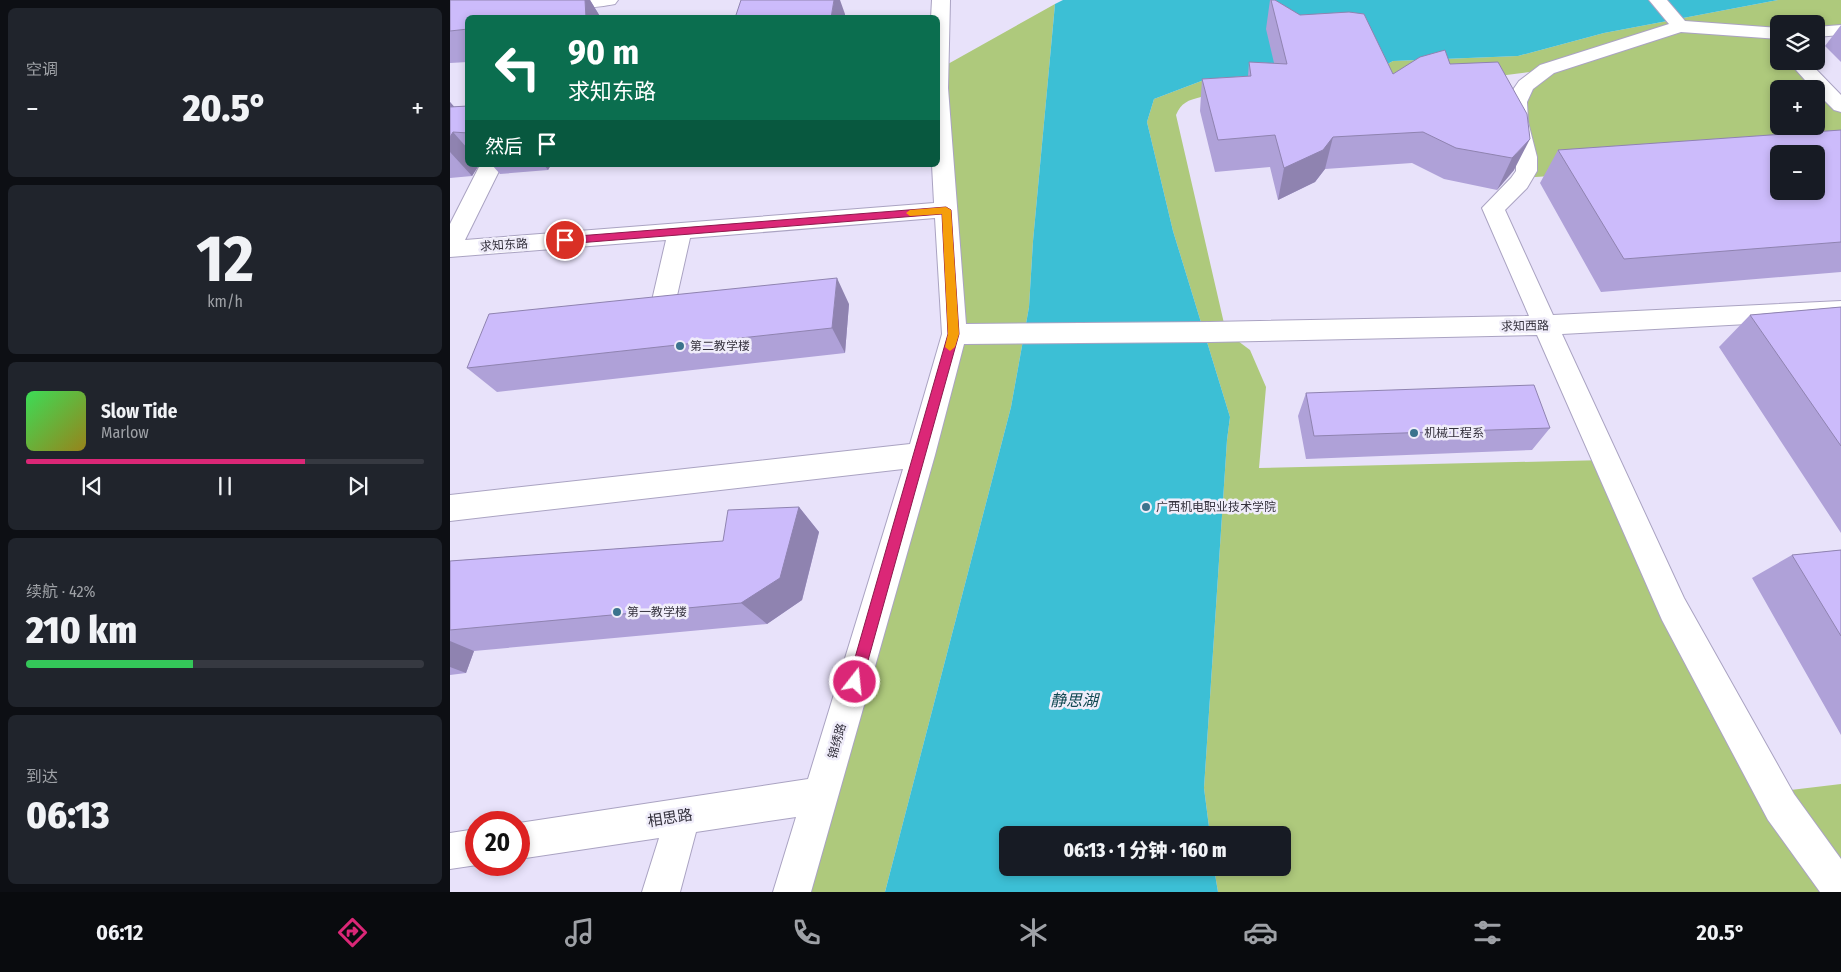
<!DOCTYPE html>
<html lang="zh">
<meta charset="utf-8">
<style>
:root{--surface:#171b24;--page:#20242c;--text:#f1f3f6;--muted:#9ea1a6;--line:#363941;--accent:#db2777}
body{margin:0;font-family:"Fira Sans Condensed","Noto Sans SC",sans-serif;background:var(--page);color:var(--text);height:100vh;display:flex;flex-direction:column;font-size:19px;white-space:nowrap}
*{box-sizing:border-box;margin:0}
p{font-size:16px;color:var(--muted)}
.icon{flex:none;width:28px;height:28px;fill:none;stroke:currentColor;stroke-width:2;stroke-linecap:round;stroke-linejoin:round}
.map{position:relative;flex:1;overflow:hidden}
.panel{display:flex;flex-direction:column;gap:8px;padding:8px;background:#0d0f14;width:450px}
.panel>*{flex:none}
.top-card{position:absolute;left:15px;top:15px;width:475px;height:152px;border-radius:8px;box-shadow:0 2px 8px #0003;background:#0b6e4f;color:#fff;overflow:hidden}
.controls{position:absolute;left:1320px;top:15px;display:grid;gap:10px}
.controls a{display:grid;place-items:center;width:55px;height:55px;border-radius:8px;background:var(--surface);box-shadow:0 2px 8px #0003;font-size:25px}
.speed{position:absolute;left:15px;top:811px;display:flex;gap:10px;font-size:25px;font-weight:700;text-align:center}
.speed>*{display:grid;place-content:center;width:65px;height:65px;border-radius:50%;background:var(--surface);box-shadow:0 2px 8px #0003;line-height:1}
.speed .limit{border:8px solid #d22;background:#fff;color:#111}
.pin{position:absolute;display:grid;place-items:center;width:42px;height:42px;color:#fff;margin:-21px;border:2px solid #fff;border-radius:50%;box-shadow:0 1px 5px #0007}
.me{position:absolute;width:55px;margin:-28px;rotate:16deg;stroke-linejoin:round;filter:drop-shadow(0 0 4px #0008)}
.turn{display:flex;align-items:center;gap:18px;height:105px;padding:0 20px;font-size:22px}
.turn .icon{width:65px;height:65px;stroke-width:2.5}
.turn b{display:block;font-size:35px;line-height:42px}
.then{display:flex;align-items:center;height:48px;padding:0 20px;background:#0003;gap:10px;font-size:19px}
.big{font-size:38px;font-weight:800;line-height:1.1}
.panel .tile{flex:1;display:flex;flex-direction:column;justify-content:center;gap:8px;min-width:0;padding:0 18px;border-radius:8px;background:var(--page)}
.panel .dial{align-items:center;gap:0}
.dial b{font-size:65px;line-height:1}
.song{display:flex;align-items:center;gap:15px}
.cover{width:60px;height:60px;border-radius:8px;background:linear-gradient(135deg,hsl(130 70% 55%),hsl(50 70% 35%))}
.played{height:5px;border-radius:2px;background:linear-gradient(90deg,var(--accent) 70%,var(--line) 70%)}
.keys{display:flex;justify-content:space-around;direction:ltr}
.heat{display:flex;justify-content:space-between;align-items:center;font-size:28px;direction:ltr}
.charge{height:8px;border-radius:4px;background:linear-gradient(90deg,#34c759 42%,var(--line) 0)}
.trip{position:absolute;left:549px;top:826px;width:292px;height:50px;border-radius:8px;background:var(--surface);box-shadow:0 2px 8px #0003;font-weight:800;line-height:50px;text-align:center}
.menu{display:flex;height:80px;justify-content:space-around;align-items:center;background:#090b0e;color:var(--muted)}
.menu .icon{width:35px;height:35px}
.menu .current{color:var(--accent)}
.menu b{font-size:22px;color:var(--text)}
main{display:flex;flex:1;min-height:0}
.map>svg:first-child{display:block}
.built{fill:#e8e2fa;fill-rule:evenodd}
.green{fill:#aec97c;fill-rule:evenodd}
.water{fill:#3cbfd5}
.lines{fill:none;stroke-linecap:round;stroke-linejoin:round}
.minor-casing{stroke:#aaa3c2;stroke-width:2}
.minor{fill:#fff;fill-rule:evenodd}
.wall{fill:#afa1d8}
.shaded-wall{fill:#8f83b0}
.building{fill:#ccbbfb;stroke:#8f83b0;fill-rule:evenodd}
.route{fill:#db2777;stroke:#8e194d}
.slow{fill:#f59e0b}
.poi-dot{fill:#3b738d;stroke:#f0edfa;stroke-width:2}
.labels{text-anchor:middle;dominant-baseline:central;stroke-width:5;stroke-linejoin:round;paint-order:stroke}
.street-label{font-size:12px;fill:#34313d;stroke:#f0edfa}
.poi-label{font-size:12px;fill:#34313d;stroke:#f0edfa;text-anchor:start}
.near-street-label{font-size:15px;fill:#34313d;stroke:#f0edfa}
.near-water-label{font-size:16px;font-style:italic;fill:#114952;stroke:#f0edfa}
</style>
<main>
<section class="panel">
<div class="tile"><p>空调</p>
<div class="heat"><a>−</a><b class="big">20.5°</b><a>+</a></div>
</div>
<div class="tile dial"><b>12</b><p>km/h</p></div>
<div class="tile">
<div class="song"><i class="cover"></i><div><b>Slow Tide</b><p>Marlow</p></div></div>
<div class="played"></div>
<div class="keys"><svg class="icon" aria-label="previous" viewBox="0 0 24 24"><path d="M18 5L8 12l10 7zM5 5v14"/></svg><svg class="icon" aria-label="pause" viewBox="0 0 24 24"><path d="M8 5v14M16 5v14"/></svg><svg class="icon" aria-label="next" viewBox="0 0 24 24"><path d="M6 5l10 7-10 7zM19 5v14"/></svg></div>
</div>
<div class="tile"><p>续航 · 42%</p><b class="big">210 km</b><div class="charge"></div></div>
<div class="tile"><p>到达</p><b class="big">06:13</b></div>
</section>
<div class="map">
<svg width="1391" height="892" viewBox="0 0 1391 892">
<rect width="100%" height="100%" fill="#f0edfa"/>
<path class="built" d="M 0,0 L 1391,0 L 1391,892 L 0,892 ZM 18,18 L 488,18 L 488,165 L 18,165 ZM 1329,24 L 1366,24 L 1366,61 L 1329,61 ZM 1329,89 L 1366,89 L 1366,126 L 1329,126 ZM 1329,154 L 1366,154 L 1366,191 L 1329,191 ZM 26,822 L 69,822 L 69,865 L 26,865 ZM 558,835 L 832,835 L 832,868 L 558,868 Z"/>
<path class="green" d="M 1328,0 L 1391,0 L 1391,30 L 1366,32 L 1366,24 L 1329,24 L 1329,34 L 1322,35 L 1329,42 L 1329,61 L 1347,61 L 1391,106 L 1391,157 L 1329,154 L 1329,161 L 1072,178 L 1065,109 L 1095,70 L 1033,78 L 751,97 C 738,100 731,103 726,115 L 776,332 L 800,350 L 816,387 L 809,468 L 1156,460 L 1323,792 L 1391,784 L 1391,892 L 768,892 L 764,868 L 832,868 L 832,835 L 760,835 L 754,788 L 777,440 L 780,417 L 723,231 L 697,122 L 704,99 L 754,80 L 919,74 L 943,61 L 1068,56 L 1154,33 ZM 1329,89 L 1366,89 L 1366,126 L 1329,126 Z
M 605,4 L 583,241 L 579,307 L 561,407 L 435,892 L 342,892 L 504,334 L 489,69 Z"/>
<path class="water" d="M 613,0 L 1328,0 L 1154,33 L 1068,56 L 943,61 L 919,74 L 754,80 L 704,99 L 697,122 L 723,231 L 780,417 L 777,440 L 754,788 L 760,835 L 558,835 L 558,868 L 764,868 L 768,892 L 435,892 L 561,407 L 579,307 L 583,241 L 605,4 Z"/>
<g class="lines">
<defs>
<path id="minor" d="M 115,0 L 168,0 L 165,4 C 151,7 130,9 116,6 L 113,2 Z
M 482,0 L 500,0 L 498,88 L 516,324 L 760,322 L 1079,316 L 1032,208 L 1061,178 L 1066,171 L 1066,154 L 1057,111 L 1060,94 L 1069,81 L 1090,65 L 1219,24 L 1199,0 L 1217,0 L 1235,21 L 1329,28 L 1329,39 L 1231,32 L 1104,73 L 1083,89 L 1077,102 L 1078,122 L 1087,157 L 1087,171 L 1077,188 L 1055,210 L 1103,315 L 1391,301 L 1391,319 L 1112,334 L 1234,598 L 1344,794 L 1391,859 L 1391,892 L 1370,892 L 1318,820 L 1212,620 L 1087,335 L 760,342 L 514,344 L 485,455 L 361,892 L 323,892 L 346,817 L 246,832 L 230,892 L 192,892 L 209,838 L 69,859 L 69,823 L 358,779 L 453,469 L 0,521 L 0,495 L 460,444 L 492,334 L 485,218 L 240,238 L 224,309 L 221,316 L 212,318 L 203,316 L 200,309 L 216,240 L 0,257 L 0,224 L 30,165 L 52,165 L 15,240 L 484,203 L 482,165 L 488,165 L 488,18 L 481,18 Z
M 1391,25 L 1391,35 L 1366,37 L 1366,27 Z
M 1338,61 L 1358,61 L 1391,95 L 1391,112 L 1384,110 L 1366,92 L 1366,89 L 1363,89 Z
M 26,829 L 27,865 L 0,869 L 0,833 Z"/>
</defs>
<use href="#minor" class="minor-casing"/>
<use href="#minor" class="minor"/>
</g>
<path class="wall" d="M 0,0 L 140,0 L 151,18 L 18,18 L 18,62 L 0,63 Z
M 820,0 L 825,0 L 943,74 L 1000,64 L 1048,62 L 1064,170 L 1047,190 L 994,179 L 962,163 L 875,169 L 865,182 L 828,200 L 820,167 L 765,172 L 750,111 L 752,79 L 798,76 L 799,62 L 824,63 L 816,29 Z
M 1391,25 L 1391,62 L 1375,46 Z
M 0,102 L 4,107 L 18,106 L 18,165 L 29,165 L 22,176 L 0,178 Z
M 1391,130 L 1391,272 L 1151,292 L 1090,183 L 1108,150 Z
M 42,165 L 101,165 L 98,170 L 50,174 Z
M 399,304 L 395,353 L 47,392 L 17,368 Z
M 1391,307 L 1391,533 L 1269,347 L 1300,315 Z
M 856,393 L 1100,428 L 1082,450 L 856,459 L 848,416 Z
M 349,507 L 369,532 L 352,600 L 317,624 L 24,651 L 16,673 L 0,675 L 0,561 L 273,541 Z
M 1391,550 L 1391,735 L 1302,578 L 1342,555 Z"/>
<path class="shaded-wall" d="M 135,0 L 140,0 L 151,18 L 136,18 Z
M 384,0 L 390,0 L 395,14 L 395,18 L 381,18 Z
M 0,102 L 18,122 L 0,115 Z
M 3,132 L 18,149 L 18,165 L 29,165 L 22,176 L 0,152 L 0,137 Z
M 883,137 L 875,169 L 865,182 L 828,200 L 834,168 Z
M 1080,139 L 1064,170 L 1047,190 L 1062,158 Z
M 94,165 L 101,165 L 98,170 Z
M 387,278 L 399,304 L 395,353 L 382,328 Z
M 349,507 L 369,532 L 352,600 L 317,624 L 291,603 Z
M 0,641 L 24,651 L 16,673 L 0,667 Z"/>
<path class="building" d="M 0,0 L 135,0 L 136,18 L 18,18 L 18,29 L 0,31 Z
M 291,0 L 384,0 L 381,18 L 285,18 Z
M 821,0 L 825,0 L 850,15 L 899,12 L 914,14 L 943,74 L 970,57 L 995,50 L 1000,64 L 1048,62 L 1077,114 L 1080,139 L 1062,158 L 1006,148 L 973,132 L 883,137 L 873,150 L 834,168 L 825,135 L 768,140 L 752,79 L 801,76 L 799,62 L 837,64 Z
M 18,106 L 18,133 L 3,132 L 0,137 L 0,107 Z
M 1391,130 L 1391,242 L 1174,259 L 1108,150 ZM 1329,154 L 1366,154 L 1366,191 L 1329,191 Z
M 387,278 L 382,328 L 17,368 L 39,314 Z
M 1391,307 L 1391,446 L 1300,315 Z
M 1084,385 L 1100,428 L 864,436 L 856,393 Z
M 349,507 L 330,578 L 291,603 L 0,630 L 0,561 L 273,541 L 278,510 Z
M 1391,550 L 1391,636 L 1342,555 Z"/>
<path class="route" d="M 496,207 L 501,210 L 509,334 L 412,682 L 410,686 L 405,688 L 400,686 L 398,682 L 498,334 L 492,214 L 115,244 L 110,240 L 115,237 Z"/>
<path class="slow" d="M 496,207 L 501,210 L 509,334 L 505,347 L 500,351 L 495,347 L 498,334 L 492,214 L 460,216 L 456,213 L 460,210 Z"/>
<g class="poi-dot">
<circle cx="230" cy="346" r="5"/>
<circle cx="964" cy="433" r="5"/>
<circle cx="696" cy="507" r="5"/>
<circle cx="167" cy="612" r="5"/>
</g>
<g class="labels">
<g class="street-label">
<text transform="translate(54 245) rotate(-4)">求知东路</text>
<text transform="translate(1075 326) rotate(-1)">求知西路</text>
<text transform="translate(387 741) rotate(-74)">锦绣路</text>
</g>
<g class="poi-label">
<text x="240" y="346">第二教学楼</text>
<text x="974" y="433">机械工程系</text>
<text x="706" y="507">广西机电职业技术学院</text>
<text x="177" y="612">第一教学楼</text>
</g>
<g class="near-street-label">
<text transform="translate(220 818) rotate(-9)">相思路</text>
</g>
<g class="near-water-label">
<text x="624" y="700">静思湖</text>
</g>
</g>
</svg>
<div class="controls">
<a><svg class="icon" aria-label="layers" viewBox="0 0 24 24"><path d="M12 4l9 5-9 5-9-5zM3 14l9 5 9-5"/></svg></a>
<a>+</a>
<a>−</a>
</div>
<div class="speed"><div class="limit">20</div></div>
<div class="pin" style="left:115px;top:240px;background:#d93025"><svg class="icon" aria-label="arrive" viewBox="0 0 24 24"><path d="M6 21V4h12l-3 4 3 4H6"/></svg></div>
<svg class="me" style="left:405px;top:682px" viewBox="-20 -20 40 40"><circle r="17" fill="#db2777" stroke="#fff" stroke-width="3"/><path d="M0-11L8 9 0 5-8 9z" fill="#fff"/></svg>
<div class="trip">06:13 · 1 分钟 · 160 m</div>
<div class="top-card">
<div class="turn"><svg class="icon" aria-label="left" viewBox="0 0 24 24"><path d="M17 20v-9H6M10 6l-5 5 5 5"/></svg><div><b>90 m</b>求知东路</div></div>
<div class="then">然后<svg class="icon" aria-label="arrive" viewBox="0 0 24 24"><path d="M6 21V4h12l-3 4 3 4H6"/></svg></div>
</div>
</div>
</main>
<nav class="menu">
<b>06:12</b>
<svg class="icon current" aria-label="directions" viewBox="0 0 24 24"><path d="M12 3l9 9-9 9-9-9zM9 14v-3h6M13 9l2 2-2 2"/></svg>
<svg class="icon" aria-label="music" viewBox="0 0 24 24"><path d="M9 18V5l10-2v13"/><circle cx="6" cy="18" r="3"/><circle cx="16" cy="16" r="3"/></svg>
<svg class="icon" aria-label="phone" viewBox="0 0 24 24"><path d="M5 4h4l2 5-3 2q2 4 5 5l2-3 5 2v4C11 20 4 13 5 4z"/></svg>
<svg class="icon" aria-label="climate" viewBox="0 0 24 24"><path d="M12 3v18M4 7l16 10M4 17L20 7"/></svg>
<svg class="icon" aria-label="car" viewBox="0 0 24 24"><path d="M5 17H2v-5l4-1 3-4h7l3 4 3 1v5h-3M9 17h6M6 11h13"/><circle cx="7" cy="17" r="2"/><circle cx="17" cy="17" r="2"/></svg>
<svg class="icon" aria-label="filters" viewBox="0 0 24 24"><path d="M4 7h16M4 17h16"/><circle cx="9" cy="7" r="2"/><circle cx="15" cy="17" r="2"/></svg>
<b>20.5°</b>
</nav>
